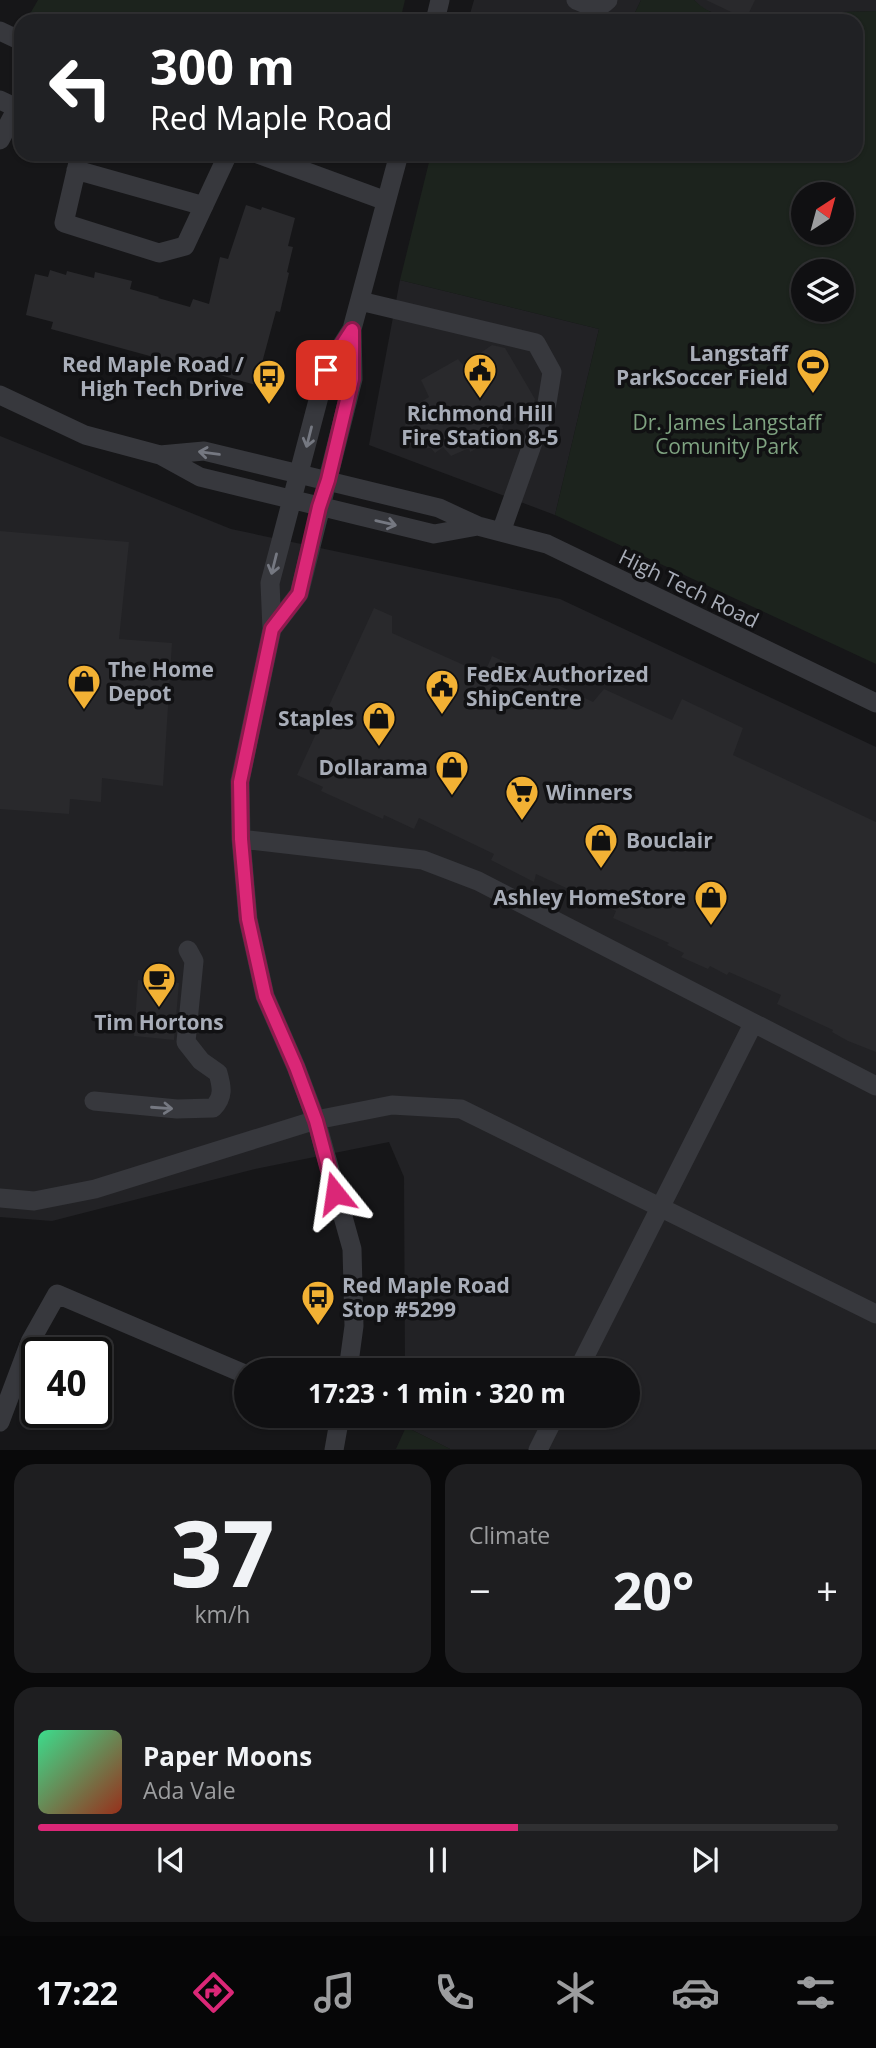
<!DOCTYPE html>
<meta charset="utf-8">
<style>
:root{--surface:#101012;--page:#1e1e20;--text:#f1f3f6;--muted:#9c9d9f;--line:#303032;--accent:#db2777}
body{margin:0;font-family:"Open Sans",sans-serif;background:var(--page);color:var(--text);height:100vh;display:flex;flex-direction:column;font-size:26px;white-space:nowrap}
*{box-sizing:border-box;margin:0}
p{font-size:23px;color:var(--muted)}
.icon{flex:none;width:38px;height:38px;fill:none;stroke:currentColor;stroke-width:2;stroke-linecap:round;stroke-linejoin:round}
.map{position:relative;height:1450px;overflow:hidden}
.drawer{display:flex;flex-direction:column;gap:14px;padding:14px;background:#09090a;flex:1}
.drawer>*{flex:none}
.guide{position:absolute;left:14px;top:14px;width:849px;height:147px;border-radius:21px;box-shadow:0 2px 5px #0004,0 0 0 2px var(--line);background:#202124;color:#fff;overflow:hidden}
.needle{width:46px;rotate:36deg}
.tools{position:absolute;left:791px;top:182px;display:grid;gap:14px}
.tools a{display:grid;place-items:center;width:63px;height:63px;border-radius:50%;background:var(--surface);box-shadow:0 2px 5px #0004,0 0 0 2px var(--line);font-size:35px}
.speed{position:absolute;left:21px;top:1337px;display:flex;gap:14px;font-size:35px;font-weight:700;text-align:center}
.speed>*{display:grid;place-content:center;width:91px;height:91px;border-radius:50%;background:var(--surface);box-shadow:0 2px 5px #0004,0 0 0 2px var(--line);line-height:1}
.speed .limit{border:4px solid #111;border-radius:10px;background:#fff;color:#111}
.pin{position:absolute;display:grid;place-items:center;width:60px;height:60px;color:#fff;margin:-30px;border-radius:14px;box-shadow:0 4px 10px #0006}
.me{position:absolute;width:77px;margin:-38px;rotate:345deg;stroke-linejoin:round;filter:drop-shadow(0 0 5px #0008)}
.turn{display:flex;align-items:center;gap:24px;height:147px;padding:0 21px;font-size:32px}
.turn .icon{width:91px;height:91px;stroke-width:2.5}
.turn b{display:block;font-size:49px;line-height:60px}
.big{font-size:52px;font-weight:700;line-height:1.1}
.drawer .tile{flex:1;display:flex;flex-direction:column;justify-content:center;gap:10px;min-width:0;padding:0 24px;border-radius:21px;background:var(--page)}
.drawer .dial{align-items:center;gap:0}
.dial b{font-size:91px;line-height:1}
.song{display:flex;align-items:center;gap:21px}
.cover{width:84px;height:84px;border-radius:10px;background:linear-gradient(135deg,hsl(150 70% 55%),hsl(10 70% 35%))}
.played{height:7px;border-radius:4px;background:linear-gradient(90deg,var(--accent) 60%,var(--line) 60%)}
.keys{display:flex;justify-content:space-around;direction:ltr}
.heat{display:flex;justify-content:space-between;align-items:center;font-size:38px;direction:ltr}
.drawer .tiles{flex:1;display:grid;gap:14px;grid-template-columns:1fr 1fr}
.tile:last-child{grid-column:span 2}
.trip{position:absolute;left:234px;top:1358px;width:406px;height:70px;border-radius:35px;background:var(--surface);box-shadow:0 2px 5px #0004,0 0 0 2px var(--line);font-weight:700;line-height:70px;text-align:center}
.menu{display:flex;height:112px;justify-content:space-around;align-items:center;background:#060607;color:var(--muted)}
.menu .icon{width:49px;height:49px}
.menu .on{color:var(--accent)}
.menu b{font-size:32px;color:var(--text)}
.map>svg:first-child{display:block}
.built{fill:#222225}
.green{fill:#1c231d;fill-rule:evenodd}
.building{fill:#29292c}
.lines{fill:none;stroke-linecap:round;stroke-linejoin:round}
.minor{stroke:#37383d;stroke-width:19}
.oneway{stroke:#757881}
.route-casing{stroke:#8e194d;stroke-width:18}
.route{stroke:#db2777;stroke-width:12}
.labels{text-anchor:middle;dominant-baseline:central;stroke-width:7;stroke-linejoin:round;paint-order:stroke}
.poi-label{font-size:21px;font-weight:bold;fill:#a8adb8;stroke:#111113;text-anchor:end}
.park-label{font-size:21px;fill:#7fa381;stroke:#111113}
.street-label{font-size:21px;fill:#a8adb8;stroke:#111113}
</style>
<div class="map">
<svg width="876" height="1450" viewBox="0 0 876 1450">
<rect width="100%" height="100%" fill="#161618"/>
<path class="built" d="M 474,0 L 641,0 L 631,21 L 468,21 Z
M 694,0 L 876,0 L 876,11 L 777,14 L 773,21 L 736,21 L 703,9 Z
M 400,280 L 599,329 L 555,515 L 369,445 Z
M 0,436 L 231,529 L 560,599 L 876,747 L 876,1449 L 450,1449 L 406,1427 L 406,1416 L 628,1416 L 628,1370 L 405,1370 L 404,1177 L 389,1142 L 255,1169 L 52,1221 L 0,1217 Z"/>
<path class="green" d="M 38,0 L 405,0 L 400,21 L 32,21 L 27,19 Z
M 641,0 L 694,0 C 708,14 729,21 750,21 L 631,21 Z
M 876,11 L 876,664 L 555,515 L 599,329 L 400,280 L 431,154 L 856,154 L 856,21 L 773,21 L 777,14 ZM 803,194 L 842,194 L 842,233 L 803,233 ZM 803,271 L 842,271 L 842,310 L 803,310 Z
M 406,1427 L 450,1449 L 396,1449 Z"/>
<path class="building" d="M 706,0 L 755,0 L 746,19 Z
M 246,205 L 261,210 L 262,207 L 295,218 L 288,246 L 293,247 L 287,272 L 289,273 L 280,312 L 276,311 L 256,385 L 51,329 L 53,322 L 26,315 L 35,274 L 48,277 L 50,270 L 66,275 L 67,271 L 94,278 L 95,272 L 132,281 L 130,289 L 159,297 L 158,298 L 190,307 L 193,299 L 209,304 L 220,257 L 228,259 Z
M 492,345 L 505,348 L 535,399 L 533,406 L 502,426 L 505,433 L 470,452 L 469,448 L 451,456 L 443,447 L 435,453 L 431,448 L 415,449 L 409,444 L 404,436 L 404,427 L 412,413 L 409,409 L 429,397 L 421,380 L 458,359 L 463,365 Z
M 0,531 L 129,542 L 119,639 L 172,643 L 163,786 L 102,778 L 101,802 L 70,799 L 69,814 L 0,809 Z
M 374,608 L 392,616 L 392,633 L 484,674 L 492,656 L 540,678 L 550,668 L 562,679 L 560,686 L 593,702 L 604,689 L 672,720 L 682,699 L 743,728 L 733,755 L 876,822 L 876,1052 L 848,1041 L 832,1032 L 833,1030 L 777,1004 L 781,995 L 729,972 L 727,975 L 710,966 L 708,969 L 681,957 L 684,953 L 667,945 L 669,943 L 613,918 L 616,911 L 536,874 L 534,882 L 491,860 L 494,854 L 419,818 L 414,829 L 384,815 L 383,819 L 321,791 L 323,787 L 297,775 Z
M 138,980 L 179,983 L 174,1040 L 134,1036 Z"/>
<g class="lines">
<path class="minor" d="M 576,0 C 589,6 597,11 608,0
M 435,21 L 440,0
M 0,31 L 21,41
M 0,100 L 17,108 L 0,140
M 80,154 L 64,223 L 159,253 L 185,246 L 228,154
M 258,154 L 386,201
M 76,170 L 204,206
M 360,301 L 536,343 L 552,372 L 547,403 L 501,532
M 0,395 L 85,435 L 160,455 L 200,477 L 434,534 L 478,526
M 160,455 L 204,451 L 439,508 L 478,526 L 547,544 L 876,703
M 272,629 L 299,594 L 353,379 L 352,329 L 399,154
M 241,839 L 423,860 L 478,881 L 876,1086
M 94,1101 L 177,1109 L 213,1108 C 224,1097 222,1087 218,1073 L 201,1061 L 186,1042 L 194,961 L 188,950
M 0,1198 L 34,1201 L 95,1189 L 316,1120 L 392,1105 L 461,1109 L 876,1314
M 348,1370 L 354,1326 L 352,1249 L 316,1120 L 296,1067 L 265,996 L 248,919 L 241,839 L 240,781 L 272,629 L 270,583 L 326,370 L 352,329
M 578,1370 L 753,1024
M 0,1422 L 30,1342 L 57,1294 L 247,1375
M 334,1450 L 340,1416
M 538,1450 L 555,1416"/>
</g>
<defs><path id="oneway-shaft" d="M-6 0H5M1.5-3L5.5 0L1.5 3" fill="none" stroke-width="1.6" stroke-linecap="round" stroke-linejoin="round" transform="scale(1.75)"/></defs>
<g class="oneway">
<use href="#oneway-shaft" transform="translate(309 437) rotate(104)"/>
<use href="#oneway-shaft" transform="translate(209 453) rotate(-172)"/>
<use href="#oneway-shaft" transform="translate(386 523) rotate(13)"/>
<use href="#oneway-shaft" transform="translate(274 564) rotate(104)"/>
<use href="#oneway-shaft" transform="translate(162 1108) rotate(4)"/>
</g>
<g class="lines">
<defs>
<path id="route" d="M 326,370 L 352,330 L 352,379 L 328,480 L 319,507 L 299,594 L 272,629 L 240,782 L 241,839 L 248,919 L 265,996 L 296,1067 L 316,1121 L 335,1193"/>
</defs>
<use href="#route" class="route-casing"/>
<use href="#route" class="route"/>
</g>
<defs>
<symbol id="stadium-pin" viewBox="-11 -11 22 30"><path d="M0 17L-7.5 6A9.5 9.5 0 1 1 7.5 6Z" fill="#f2b134" stroke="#111113"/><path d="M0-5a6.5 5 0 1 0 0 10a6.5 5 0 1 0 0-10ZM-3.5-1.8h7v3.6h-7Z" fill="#111"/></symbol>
<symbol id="civic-pin" viewBox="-11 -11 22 30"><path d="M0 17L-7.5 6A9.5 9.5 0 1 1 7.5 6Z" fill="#f2b134" stroke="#111113"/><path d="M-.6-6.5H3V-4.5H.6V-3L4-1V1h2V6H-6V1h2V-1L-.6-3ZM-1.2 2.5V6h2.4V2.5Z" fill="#111"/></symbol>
<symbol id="bus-pin" viewBox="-11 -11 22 30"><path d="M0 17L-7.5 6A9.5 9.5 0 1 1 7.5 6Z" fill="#f2b134" stroke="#111113"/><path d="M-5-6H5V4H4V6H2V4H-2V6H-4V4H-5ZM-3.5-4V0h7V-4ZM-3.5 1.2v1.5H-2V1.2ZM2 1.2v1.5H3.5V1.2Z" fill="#111"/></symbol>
<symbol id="shop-pin" viewBox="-11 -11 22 30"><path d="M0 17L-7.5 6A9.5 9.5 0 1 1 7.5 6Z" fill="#f2b134" stroke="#111113"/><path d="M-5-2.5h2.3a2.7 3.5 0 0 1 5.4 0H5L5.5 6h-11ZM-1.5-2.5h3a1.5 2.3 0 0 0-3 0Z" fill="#111"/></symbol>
<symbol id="supermarket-pin" viewBox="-11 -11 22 30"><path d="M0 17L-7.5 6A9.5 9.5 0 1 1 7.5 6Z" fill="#f2b134" stroke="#111113"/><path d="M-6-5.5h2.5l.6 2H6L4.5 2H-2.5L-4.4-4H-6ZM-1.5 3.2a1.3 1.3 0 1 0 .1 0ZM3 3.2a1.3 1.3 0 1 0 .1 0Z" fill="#111"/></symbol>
<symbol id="cafe-pin" viewBox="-11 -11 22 30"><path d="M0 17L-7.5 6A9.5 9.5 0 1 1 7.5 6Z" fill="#f2b134" stroke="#111113"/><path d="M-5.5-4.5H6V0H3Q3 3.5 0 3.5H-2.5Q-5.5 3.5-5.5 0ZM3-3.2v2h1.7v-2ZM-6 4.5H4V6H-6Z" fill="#111"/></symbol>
</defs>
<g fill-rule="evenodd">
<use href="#stadium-pin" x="794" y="346" width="38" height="52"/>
<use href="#civic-pin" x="461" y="351" width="38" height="52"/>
<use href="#bus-pin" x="250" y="357" width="38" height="52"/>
<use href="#shop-pin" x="65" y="662" width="38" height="52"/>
<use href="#civic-pin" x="423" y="667" width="38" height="52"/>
<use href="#shop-pin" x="360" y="699" width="38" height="52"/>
<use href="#shop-pin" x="433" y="748" width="38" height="52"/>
<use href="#supermarket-pin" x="503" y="773" width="38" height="52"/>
<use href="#shop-pin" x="582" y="821" width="38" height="52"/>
<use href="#shop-pin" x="692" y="878" width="38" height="52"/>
<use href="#cafe-pin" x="140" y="960" width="38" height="52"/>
<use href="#bus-pin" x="299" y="1278" width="38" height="52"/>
</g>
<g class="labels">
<g class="poi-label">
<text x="788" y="353">Langstaff<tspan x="788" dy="24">ParkSoccer Field</tspan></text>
<text x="244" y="364">Red Maple Road /<tspan x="244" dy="24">High Tech Drive</tspan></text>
<text x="480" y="413" text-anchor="middle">Richmond Hill<tspan x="480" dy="24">Fire Station 8-5</tspan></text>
<text x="108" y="669" text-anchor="start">The Home<tspan x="108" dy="24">Depot</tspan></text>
<text x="466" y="674" text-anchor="start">FedEx Authorized<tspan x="466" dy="24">ShipCentre</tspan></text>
<text x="354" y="718">Staples</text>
<text x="428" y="767">Dollarama</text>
<text x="546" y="792" text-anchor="start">Winners</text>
<text x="626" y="840" text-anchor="start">Bouclair</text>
<text x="686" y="897">Ashley HomeStore</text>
<text x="159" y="1022" text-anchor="middle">Tim Hortons</text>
<text x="342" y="1285" text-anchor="start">Red Maple Road<tspan x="342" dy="24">Stop #5299</tspan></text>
</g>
<g class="park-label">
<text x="727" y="422">Dr. James Langstaff<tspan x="727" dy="24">Comunity Park</tspan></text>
</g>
<g class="street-label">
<text transform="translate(689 588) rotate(26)">High Tech Road</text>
</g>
</g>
</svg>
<div class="tools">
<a><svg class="needle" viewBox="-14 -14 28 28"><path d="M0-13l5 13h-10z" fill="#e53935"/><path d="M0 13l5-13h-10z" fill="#9c9d9f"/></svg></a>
<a><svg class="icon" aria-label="layers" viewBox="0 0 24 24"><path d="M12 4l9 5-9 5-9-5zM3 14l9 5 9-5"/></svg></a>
</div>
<div class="speed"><div class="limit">40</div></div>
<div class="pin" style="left:326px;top:370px;background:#d93025"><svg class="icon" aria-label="arrive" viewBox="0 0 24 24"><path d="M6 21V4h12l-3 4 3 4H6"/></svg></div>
<svg class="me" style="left:335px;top:1193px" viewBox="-20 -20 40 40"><path d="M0-17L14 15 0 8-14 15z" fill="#db2777" stroke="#fff" stroke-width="4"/></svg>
<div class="trip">17:23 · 1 min · 320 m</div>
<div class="guide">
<div class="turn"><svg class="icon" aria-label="left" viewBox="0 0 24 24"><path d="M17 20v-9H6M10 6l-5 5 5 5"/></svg><div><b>300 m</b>Red Maple Road</div></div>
</div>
</div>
<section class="drawer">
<div class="tiles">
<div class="tile dial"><b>37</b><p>km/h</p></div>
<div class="tile"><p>Climate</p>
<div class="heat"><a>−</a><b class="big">20°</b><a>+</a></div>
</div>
<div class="tile">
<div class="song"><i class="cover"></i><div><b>Paper Moons</b><p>Ada Vale</p></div></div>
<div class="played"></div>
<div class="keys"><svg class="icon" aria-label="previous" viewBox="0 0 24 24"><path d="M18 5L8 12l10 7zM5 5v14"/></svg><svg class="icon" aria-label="pause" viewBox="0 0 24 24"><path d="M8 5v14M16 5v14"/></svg><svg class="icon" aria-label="next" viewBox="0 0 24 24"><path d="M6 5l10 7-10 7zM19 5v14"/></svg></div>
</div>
</div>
</section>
<nav class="menu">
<b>17:22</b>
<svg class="icon on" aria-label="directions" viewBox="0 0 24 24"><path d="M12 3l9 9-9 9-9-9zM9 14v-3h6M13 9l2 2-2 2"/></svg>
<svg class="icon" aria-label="music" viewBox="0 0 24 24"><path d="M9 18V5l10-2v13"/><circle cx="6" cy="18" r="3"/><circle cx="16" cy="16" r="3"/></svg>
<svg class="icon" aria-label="phone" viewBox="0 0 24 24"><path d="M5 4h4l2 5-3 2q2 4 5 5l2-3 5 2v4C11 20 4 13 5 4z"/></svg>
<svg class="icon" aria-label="climate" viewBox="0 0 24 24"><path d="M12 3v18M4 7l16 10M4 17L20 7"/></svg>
<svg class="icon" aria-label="car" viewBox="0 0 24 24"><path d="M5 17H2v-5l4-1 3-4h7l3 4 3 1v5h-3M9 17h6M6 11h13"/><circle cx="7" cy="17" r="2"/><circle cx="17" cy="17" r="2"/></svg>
<svg class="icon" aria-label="filters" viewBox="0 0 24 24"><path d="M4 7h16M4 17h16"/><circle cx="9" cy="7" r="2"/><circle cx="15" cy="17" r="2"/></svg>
</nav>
